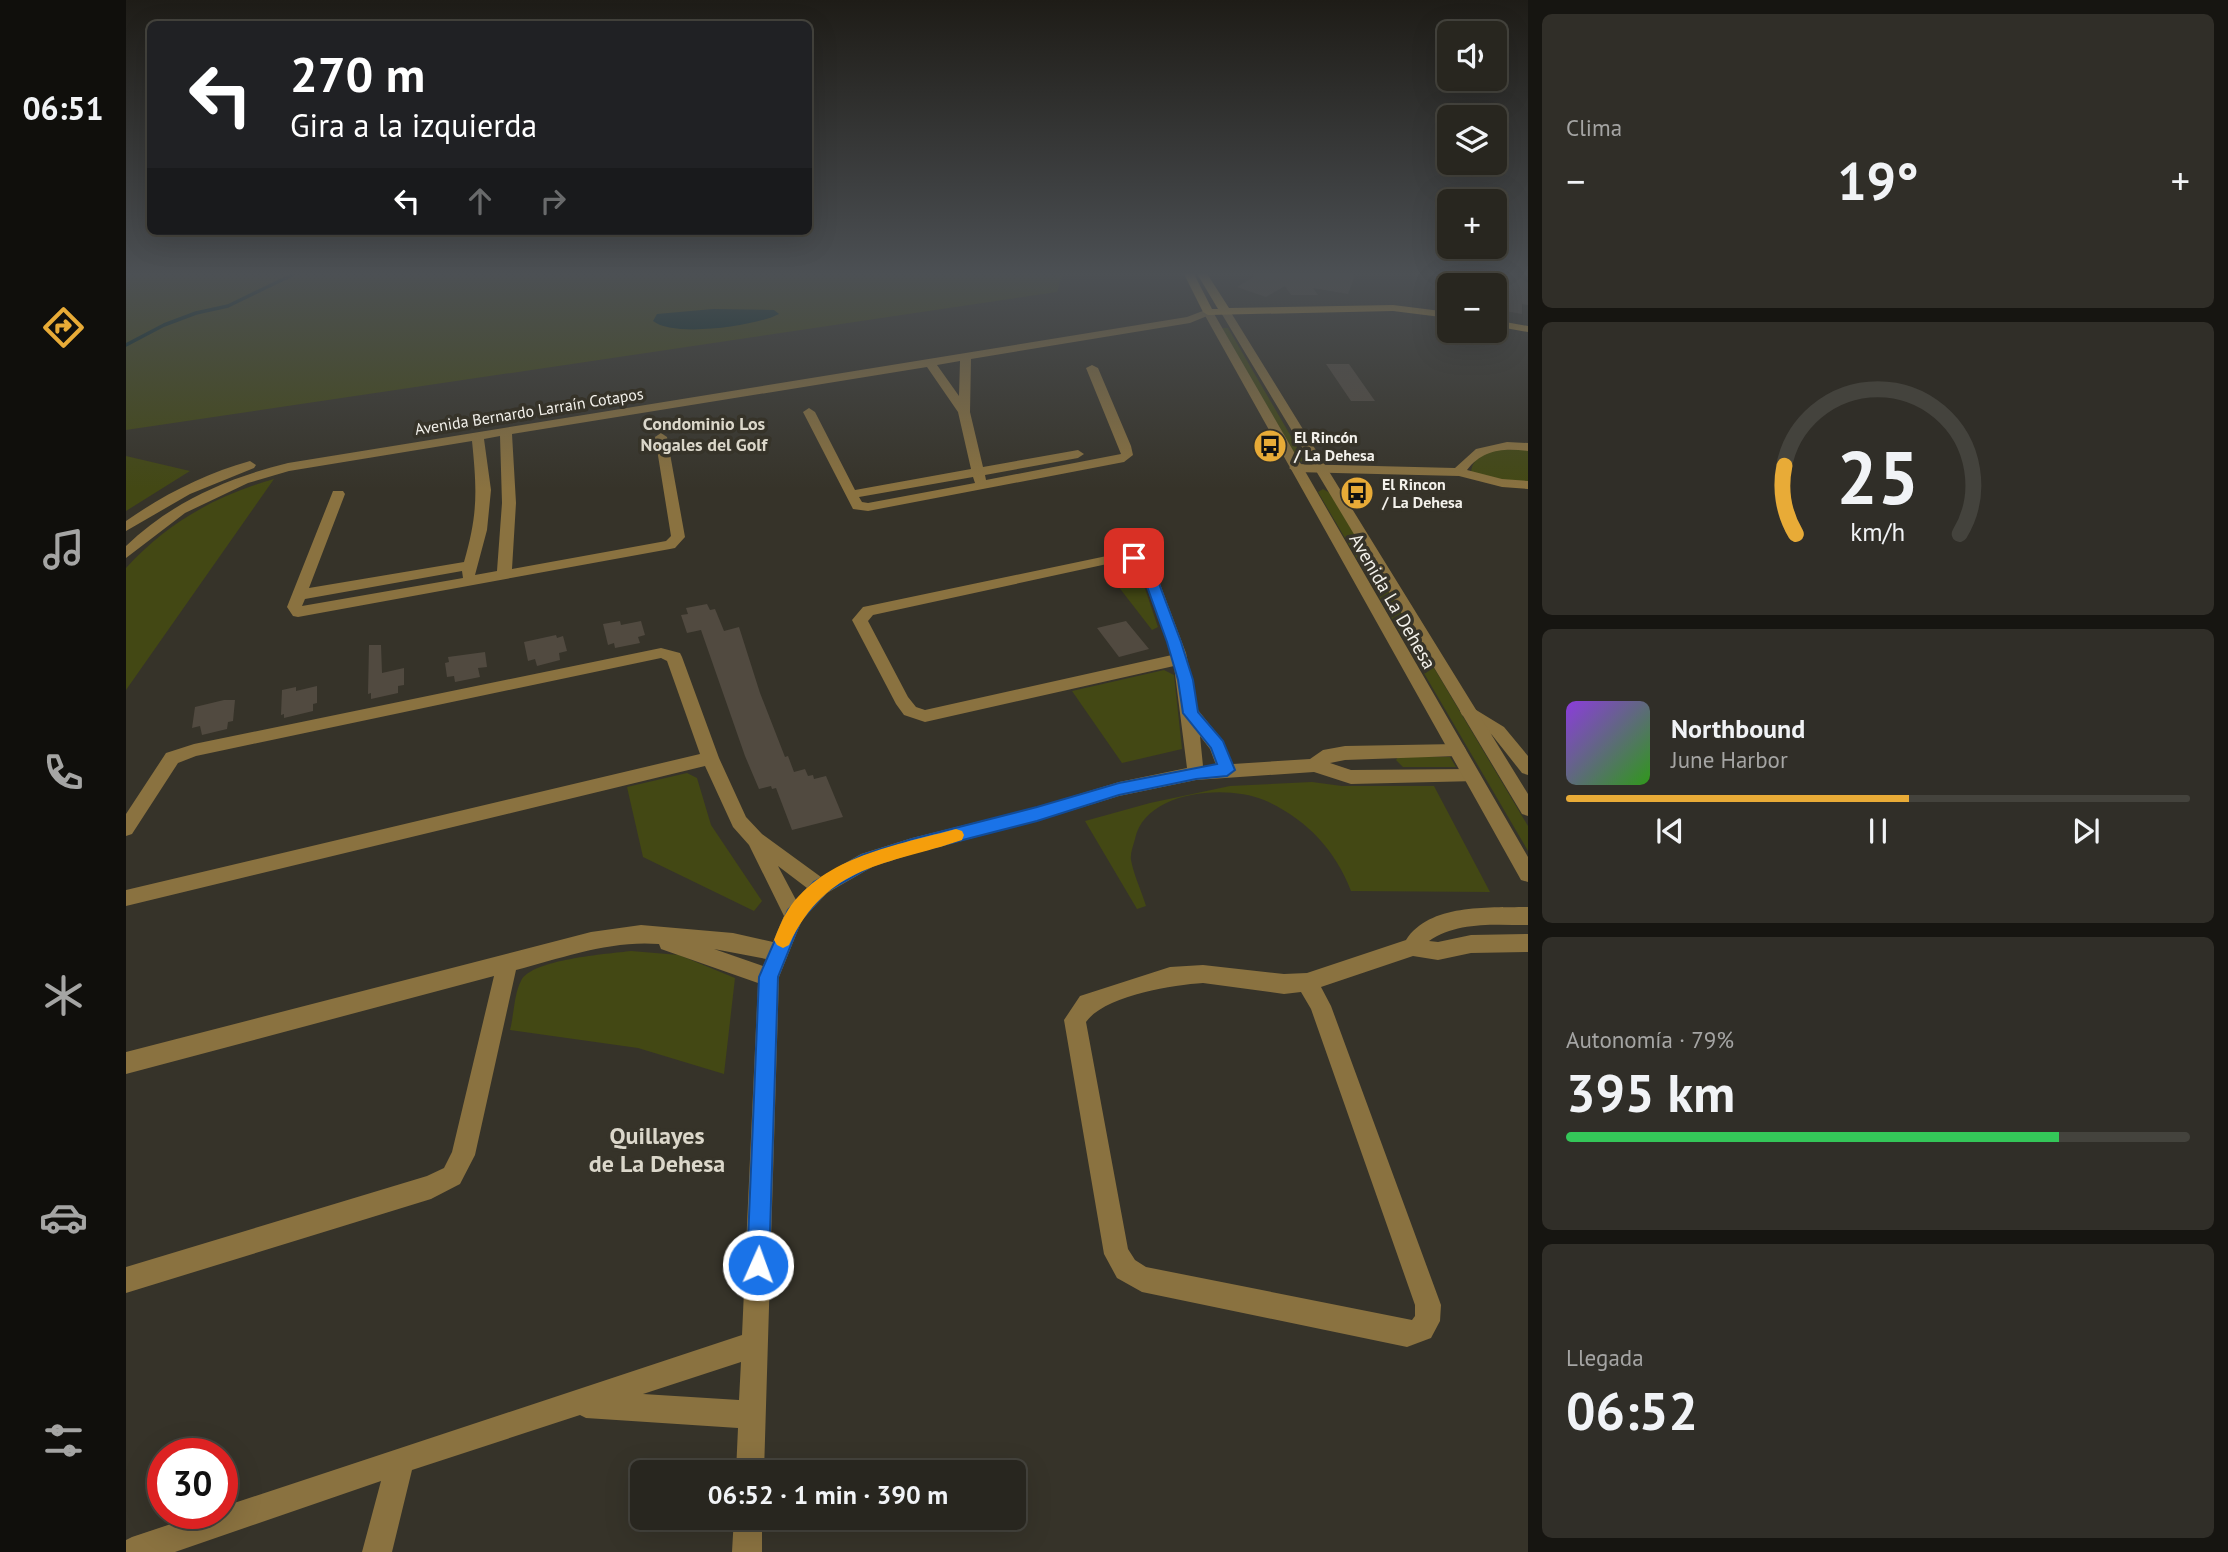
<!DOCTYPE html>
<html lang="es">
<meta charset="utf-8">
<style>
:root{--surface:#28261f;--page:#302e28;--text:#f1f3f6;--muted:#a5a5a4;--line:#44433d;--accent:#e8ab37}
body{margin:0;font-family:"PT Sans",sans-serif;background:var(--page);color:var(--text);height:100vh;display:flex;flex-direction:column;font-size:26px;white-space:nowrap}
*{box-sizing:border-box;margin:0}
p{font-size:23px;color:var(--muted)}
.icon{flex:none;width:38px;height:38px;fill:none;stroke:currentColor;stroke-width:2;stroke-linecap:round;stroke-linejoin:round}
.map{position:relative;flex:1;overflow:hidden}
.panel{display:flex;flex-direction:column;gap:14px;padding:14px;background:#161511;width:700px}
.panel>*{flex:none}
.hud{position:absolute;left:21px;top:21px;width:665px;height:214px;border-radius:10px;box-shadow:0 7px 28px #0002,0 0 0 2px var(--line);background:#202124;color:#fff;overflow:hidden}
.fabs{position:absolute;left:1311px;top:21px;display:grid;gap:14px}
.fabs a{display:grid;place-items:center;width:70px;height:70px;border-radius:10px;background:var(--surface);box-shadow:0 7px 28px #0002,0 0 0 2px var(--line);font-size:35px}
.speed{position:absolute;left:21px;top:1438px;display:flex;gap:14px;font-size:35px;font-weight:700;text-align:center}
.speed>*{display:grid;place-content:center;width:91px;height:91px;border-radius:50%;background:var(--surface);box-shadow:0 7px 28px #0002,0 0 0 2px var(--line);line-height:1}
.speed .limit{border:10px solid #d22;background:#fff;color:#111}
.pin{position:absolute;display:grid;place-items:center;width:60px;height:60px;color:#fff;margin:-30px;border-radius:14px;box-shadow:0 4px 10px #0006}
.me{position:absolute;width:77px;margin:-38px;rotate:2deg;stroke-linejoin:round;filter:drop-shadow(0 0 5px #0008)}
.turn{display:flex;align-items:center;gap:24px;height:147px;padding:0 28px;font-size:32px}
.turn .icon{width:91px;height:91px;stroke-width:2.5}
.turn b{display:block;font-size:49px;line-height:60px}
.lanes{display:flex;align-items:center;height:66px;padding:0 28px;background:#0003;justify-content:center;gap:35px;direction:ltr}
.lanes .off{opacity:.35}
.big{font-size:52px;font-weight:800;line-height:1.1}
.panel .tile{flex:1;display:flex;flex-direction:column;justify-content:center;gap:10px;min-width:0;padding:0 24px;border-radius:10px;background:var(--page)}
.panel .dial{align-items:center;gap:0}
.dial svg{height:182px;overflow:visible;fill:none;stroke:var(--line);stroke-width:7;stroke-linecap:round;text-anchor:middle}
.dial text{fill:var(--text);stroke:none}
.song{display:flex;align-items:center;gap:21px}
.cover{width:84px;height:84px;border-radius:10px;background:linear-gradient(135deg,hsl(270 70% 55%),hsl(110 70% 35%))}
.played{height:7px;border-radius:4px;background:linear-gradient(90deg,var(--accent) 55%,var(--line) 55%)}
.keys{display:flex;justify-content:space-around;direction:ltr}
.heat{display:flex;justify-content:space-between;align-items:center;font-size:38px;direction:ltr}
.charge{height:10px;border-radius:5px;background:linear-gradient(90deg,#34c759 79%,var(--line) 0)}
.trip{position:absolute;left:504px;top:1460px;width:396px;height:70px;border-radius:10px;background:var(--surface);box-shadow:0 7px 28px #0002,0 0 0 2px var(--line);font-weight:800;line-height:70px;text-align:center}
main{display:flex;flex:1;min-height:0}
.tabs{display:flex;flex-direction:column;width:126px;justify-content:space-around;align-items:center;background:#100f0c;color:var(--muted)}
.tabs .icon{width:49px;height:49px}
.tabs .current{color:var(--accent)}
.tabs b{font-size:32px;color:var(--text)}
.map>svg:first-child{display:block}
.green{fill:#434814}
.water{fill:#002728}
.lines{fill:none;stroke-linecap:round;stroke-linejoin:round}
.stream{stroke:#002728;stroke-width:3.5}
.building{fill:#514a40}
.minor{fill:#8a7240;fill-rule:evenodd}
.tertiary{fill:#8a7240;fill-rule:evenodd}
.secondary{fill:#bb943e;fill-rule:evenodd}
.route{fill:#1a73e8;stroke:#114b97;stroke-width:2}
.slow{fill:#f59e0b}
.labels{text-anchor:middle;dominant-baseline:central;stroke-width:7;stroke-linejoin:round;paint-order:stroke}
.far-street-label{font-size:16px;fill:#f3f1eb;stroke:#363329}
.far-poi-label{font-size:16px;font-weight:bold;fill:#f3f1eb;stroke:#363329;text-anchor:start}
.far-neighbourhood-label{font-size:18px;font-weight:bold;fill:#dbd7ca;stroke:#363329}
.street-label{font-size:19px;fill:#f3f1eb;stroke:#363329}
.near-neighbourhood-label{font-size:24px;font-weight:bold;fill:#dbd7ca;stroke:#363329}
</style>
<main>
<nav class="tabs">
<b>06:51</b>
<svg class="icon current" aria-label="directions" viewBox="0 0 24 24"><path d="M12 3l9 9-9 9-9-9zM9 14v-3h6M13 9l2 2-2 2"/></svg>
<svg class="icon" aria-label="music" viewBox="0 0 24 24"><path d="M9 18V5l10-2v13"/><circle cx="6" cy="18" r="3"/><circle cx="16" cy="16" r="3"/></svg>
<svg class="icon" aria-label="phone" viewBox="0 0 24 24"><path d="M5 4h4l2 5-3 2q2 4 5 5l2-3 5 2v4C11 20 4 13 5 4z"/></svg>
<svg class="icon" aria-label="climate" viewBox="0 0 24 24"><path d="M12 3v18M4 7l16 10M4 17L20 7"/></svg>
<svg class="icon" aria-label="car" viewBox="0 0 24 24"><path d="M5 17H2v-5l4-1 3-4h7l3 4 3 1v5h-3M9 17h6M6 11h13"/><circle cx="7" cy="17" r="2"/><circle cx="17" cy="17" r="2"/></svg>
<svg class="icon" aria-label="filters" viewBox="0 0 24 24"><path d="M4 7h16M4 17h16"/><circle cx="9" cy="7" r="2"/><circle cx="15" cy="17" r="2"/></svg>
</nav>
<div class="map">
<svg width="1402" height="1552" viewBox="0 0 1402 1552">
<rect width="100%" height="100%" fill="#363329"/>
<path class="green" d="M 0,272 L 937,272 L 931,292 L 0,430 Z
M 1096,328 L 1102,328 L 1181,464 L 1170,459 Z
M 1374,449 L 1402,450 L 1402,482 L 1381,481 L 1345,472 C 1347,456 1360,453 1374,449 Z
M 0,456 L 64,471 L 0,511 Z
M 148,479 L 0,690 L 0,568 C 41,523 89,496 148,479 Z
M 1197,489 L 1204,493 L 1402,826 L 1402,851 L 1192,492 Z
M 1000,564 L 1012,568 L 1032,627 L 1026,630 L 978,568 Z
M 1038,670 L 1048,675 L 1056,749 L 996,763 L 946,691 Z
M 1272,757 L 1324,757 L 1330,767 L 1277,767 L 1270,760 Z
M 561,773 L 571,778 L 585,825 L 636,901 L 628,911 L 517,857 L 501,787 Z
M 1186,782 L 1216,786 L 1308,786 L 1364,892 L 1225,891 C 1209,849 1179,818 1138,800 C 1099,784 1019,791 1009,839 C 1007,846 1004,854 1005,860 C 1008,876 1016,892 1020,906 L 1011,909 L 959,821 L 1024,803 L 1104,786 Z
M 505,951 L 553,955 L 609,978 L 598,1074 L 512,1048 L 384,1030 C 388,1015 388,994 395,981 C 405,959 482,954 505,951 Z"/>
<path class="water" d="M 587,309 L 648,310 L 653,314 C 630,326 548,338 527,321 L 531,314 Z"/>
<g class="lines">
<path class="stream" d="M 0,345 L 38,325 L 70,313 L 102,306 L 172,272"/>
</g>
<path class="building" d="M 1127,272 L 1212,272 L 1229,275 L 1222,294 L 1187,288 L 1192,295 L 1165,295 L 1159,286 L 1140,297 L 1111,287 L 1127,277 Z
M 1368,272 L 1385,272 L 1402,283 L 1402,305 L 1396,304 L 1396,314 L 1368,309 Z
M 1200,364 L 1223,364 L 1249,401 L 1225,401 Z
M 581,604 L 584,610 L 589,609 L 598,631 L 613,627 L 634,693 L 659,757 L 662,756 L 668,772 L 679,769 L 682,776 L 687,775 L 688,779 L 700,776 L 717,817 L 666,830 L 650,788 L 646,789 L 645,786 L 633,789 L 619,756 L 575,630 L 561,633 L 555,615 L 562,614 L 560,608 Z
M 494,621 L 495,625 L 515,621 L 519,635 L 512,637 L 514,643 L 489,648 L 488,643 L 482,645 L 477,624 Z
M 1000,621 L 1023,649 L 993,657 L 971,628 Z
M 430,635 L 431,638 L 437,636 L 441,651 L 433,653 L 434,660 L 411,666 L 409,659 L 402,661 L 398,642 Z
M 243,645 L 255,645 L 256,673 L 278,668 L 278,685 L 272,686 L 272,693 L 245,699 L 245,693 L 242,694 Z
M 359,652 L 361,667 L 352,668 L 354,677 L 329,682 L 328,676 L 321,677 L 319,663 L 323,662 L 322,657 Z
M 191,686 L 191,703 L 187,704 L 187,711 L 158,718 L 158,714 L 155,715 L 156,690 L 170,687 L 170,691 Z
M 98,700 L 109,700 L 107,721 L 102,722 L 101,729 L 76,735 L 74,726 L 66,728 L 69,707 Z"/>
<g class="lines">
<path class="minor" d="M 1082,309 L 1087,312 L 1086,314 L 1064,323 L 845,359 L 844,412 L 857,467 L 952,450 L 958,454 L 952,458 L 859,475 L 860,480 L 995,454 L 960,368 L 966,365 L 972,368 L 1005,446 L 1007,455 L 998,462 L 742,511 L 727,509 L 677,412 L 683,408 L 689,412 L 729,490 L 845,469 L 832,412 L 801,367 L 386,434 L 390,503 L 386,569 L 540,541 L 545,536 L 529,437 L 535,433 L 541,437 L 559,537 L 549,548 L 544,549 L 172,617 L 167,616 L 161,607 L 207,491 L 217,491 L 219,494 L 183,588 L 338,562 C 352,514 351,490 346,441 L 163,471 L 122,483 L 59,513 L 0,558 L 0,546 C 46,502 101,478 162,463 L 1061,317 ZM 834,361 L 833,396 L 811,365 ZM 374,436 L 376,503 L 371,571 L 349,575 L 361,530 L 365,490 L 358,439 ZM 847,477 L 849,483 L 742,503 L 736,502 L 733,497 ZM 336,571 L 337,578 L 176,606 L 179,599 Z
M 1381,442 L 1402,443 L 1402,451 C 1378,448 1357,449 1341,470 L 1376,479 L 1402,481 L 1402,489 L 1376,487 L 1333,476 L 1169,472 L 1163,468 L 1169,464 L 1329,468 L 1350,449 Z
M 124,461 L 130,465 L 128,468 L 64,494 L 0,531 L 0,521 C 37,495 80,473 124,461 Z
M 995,553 L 1017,556 L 1028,568 L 1060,653 L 1072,710 L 1097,741 L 1107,764 L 1184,759 L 1197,750 L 1219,746 L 1331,744 L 1337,745 L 1340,750 L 1337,755 L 1331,756 L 1219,760 L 1204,763 L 1225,770 L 1345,769 L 1351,771 L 1354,776 L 1351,781 L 1225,784 L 1188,772 L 1070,780 L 993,796 L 911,821 L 786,854 L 748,866 L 701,893 L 676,920 L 653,977 L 638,1472 L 610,1472 L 612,1428 L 460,1418 L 454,1415 L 286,1470 L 266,1552 L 236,1552 L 255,1481 L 49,1552 L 0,1552 L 0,1540 L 6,1537 L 75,1514 L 96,1514 L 96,1507 L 616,1335 L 632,983 L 535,949 L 533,944 C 484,940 436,958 390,970 L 349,1155 L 334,1184 L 305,1199 L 0,1293 L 0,1267 L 301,1176 L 318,1168 L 326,1152 L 368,976 L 0,1074 L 0,1052 L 465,932 L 515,925 L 607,933 L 647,942 L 658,916 L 623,845 L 607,827 L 579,766 L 0,906 L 0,890 L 574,754 L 541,661 L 535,658 L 70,756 L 52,763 L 6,834 L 0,836 L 0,814 L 40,753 L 68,744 L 535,648 L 554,653 L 556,657 L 593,758 L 620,817 L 636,834 L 695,877 L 735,854 L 786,838 L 911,807 L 993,782 L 1061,768 L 1048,666 L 799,722 L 778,715 L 770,704 L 726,620 L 737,607 L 742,606 ZM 995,561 L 1008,563 L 1015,570 L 1046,655 L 799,710 L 790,707 L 782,697 L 742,621 L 747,615 ZM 1074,736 L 1084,749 L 1090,765 L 1077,766 ZM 652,866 L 681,888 L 670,900 ZM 588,949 L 640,959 L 637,966 ZM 615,1362 L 613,1400 L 517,1394 Z
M 1342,705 L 1378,727 L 1402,756 L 1402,775 L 1396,773 L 1366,735 L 1336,715 L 1334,711 Z
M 1402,907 L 1402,925 C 1370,925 1331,921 1303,941 L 1312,942 L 1345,935 L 1402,934 L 1402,952 L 1345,953 L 1312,960 L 1287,956 L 1195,987 L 1205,1006 L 1315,1305 L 1314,1321 L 1305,1338 L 1281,1347 L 1016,1292 L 991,1278 L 978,1254 L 938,1020 L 954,996 L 1044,967 L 1077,965 L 1158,974 L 1181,973 L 1280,940 C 1304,903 1363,908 1402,907 ZM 1077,983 L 1158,994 L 1175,992 L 1185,1009 L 1289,1305 L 1289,1316 L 1286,1320 L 1020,1267 L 1009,1260 L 1002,1249 L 960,1022 C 978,996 1046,985 1077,983 Z
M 608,1517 L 636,1517 L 636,1552 L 606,1552 Z"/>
<path class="tertiary" d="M 1099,308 L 1104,311 L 1402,794 L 1402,816 L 1396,814 L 1094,311 Z
M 1082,309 L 1087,312 L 1402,857 L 1402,882 L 1395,880 L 1077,312 Z"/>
<path class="secondary" d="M 1057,272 L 1067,272 L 1086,309 L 1092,309 L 1070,272 L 1080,272 L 1103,308 L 1267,305 L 1323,312 L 1323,318 L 1267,311 L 1082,315 L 1077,312 Z
M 1368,320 L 1402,326 L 1402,332 L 1368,326 Z"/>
</g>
<linearGradient id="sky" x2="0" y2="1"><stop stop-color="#1e1c17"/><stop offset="0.56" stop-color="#4c5054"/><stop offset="1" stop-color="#4c5054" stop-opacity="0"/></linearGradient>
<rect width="1402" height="489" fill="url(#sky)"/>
<path class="route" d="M 1008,554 L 1026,565 L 1055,642 L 1067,680 L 1072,712 L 1097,741 L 1109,770 L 1101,776 L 1070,779 L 993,795 L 911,821 L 786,853 L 748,865 L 700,892 L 675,920 L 652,977 L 643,1265 L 640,1273 L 632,1277 L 624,1273 L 621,1265 L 633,977 L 662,910 L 688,882 L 736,855 L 786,839 L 911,807 L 993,783 L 1091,764 L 1085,748 L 1057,713 L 1052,680 L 1041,642 L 1014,567 L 1001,558 Z"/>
<path class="slow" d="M 830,829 L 836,831 L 838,835 L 836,840 C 760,866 702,863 663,945 L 657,948 L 651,945 L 648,940 C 652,930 656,919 662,910 C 698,856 772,845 830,829 Z"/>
<defs>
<symbol id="bus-disc" viewBox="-11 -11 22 22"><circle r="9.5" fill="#e8ab37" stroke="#363329"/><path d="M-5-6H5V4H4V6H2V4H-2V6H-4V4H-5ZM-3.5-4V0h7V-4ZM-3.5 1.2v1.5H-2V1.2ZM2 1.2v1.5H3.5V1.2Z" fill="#111"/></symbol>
</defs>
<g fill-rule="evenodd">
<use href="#bus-disc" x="1125" y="427" width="38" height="38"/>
<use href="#bus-disc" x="1212" y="474" width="38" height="38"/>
</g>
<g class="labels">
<g class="far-street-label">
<text transform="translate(403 411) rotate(-9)">Avenida Bernardo Larraín Cotapos</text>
</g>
<g class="far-poi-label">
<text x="1168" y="437">El Rincón<tspan x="1168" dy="18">/ La Dehesa</tspan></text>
<text x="1256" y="484">El Rincon<tspan x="1256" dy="18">/ La Dehesa</tspan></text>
</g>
<g class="far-neighbourhood-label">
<text x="578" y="423">Condominio Los<tspan x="578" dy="21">Nogales del Golf</tspan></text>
</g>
<g class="street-label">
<text transform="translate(1267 601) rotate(60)">Avenida La Dehesa</text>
</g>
<g class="near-neighbourhood-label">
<text x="531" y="1135">Quillayes<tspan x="531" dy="28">de La Dehesa</tspan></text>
</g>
</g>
</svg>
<div class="fabs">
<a><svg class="icon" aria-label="sound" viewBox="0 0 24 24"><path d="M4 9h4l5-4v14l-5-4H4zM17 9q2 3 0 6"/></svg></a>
<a><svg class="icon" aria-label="layers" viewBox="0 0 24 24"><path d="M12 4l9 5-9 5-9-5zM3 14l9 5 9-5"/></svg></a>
<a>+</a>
<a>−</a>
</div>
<div class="speed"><div class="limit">30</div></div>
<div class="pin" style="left:1008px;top:558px;background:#d93025"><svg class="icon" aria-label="arrive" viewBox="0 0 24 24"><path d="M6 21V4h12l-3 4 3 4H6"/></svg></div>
<svg class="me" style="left:632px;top:1265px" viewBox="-20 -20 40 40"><circle r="17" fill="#1a73e8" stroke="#fff" stroke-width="3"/><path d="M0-11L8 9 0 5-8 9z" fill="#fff"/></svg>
<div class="trip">06:52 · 1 min · 390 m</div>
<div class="hud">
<div class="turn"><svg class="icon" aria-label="left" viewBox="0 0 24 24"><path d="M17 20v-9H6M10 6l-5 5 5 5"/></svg><div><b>270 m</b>Gira a la izquierda</div></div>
<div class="lanes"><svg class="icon" aria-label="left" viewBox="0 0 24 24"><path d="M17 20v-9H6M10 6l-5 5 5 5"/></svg><svg class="icon off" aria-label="ahead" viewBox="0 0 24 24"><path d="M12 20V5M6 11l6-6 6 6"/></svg><svg class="icon off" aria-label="right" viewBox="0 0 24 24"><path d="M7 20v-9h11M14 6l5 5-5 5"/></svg></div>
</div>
</div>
<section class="panel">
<div class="tile"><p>Clima</p>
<div class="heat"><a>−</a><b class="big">19°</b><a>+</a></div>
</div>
<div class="tile dial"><svg viewBox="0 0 100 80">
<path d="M14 69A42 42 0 1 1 86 69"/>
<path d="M14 69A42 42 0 0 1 9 39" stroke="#e8ab37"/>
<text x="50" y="56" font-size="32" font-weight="700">25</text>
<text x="50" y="72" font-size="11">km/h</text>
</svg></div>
<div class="tile">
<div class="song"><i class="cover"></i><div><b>Northbound</b><p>June Harbor</p></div></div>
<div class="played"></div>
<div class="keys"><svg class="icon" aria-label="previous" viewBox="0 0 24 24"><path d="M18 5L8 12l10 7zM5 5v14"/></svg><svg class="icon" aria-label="pause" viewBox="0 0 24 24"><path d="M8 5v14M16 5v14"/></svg><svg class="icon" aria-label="next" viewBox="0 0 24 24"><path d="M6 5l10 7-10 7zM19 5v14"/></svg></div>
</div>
<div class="tile"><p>Autonomía · 79%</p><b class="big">395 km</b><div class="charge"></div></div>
<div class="tile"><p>Llegada</p><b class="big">06:52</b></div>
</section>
</main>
